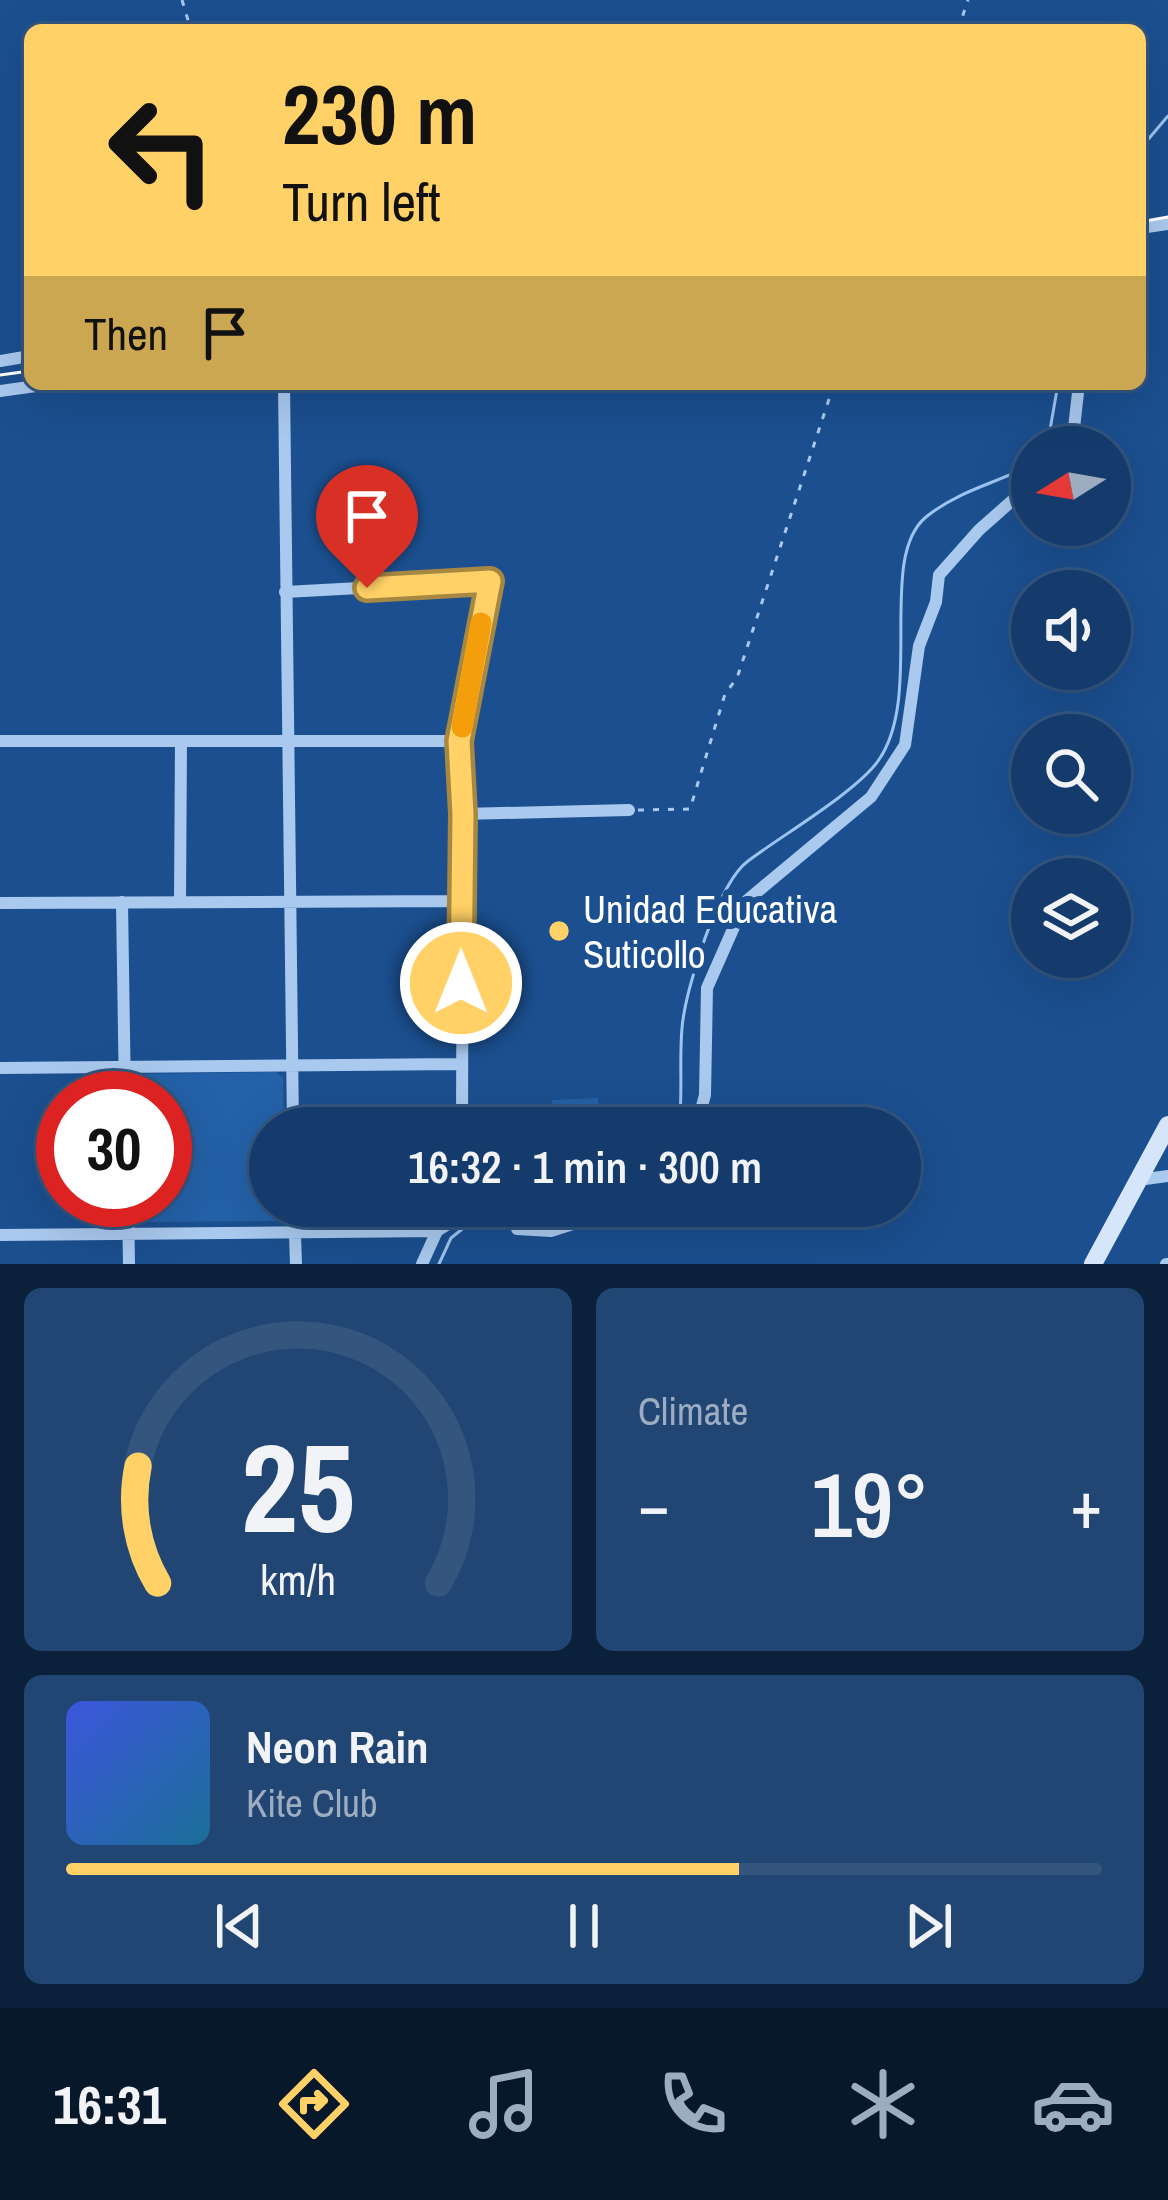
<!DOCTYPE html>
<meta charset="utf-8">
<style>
:root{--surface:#143b6b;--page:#214673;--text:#f1f3f6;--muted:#9dadc1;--line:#33557e;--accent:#ffd166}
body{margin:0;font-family:"Archivo Narrow",sans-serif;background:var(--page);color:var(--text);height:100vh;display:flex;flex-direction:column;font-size:45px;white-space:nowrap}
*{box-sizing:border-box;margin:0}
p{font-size:39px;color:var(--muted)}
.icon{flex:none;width:66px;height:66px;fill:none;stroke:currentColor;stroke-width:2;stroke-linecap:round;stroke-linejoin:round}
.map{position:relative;height:1264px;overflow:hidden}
.side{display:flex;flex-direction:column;gap:24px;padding:24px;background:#0b203b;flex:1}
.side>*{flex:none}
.top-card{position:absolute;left:24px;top:24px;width:1122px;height:366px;border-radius:18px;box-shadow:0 12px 48px #0002,0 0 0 3px var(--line);background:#ffd166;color:#111;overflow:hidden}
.needle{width:78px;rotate:259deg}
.fabs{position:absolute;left:1011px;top:426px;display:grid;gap:24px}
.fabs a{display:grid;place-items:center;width:120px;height:120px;border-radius:50%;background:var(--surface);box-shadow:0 12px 48px #0002,0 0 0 3px var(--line);font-size:60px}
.speed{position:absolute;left:36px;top:1071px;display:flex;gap:24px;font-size:60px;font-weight:700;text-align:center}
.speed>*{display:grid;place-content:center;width:156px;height:156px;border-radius:50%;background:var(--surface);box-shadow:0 12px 48px #0002,0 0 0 3px var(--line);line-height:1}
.speed .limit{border:18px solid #d22;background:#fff;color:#111}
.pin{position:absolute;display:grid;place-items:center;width:102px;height:102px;color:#fff;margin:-123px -51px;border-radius:50% 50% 50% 0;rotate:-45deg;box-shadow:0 0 12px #0007}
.pin .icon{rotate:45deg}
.me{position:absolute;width:132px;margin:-66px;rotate:0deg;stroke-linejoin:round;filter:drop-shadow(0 0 9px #0008)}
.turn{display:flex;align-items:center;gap:42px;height:252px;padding:0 60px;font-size:54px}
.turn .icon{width:156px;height:156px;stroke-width:2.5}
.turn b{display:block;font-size:84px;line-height:102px}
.then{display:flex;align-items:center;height:114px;padding:0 60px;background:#0003;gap:24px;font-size:45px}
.big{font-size:90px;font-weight:600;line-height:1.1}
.side .tile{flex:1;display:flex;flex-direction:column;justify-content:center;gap:18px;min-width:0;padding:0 42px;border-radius:18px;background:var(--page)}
.side .dial{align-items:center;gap:0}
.dial svg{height:312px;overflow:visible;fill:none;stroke:var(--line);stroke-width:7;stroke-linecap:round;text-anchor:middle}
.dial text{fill:var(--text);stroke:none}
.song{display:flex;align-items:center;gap:36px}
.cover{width:144px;height:144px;border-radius:18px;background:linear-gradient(135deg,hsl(230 70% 55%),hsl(200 70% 35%))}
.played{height:12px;border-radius:6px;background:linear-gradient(90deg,var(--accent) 65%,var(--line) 65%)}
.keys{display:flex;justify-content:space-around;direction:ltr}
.heat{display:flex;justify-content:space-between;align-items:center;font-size:66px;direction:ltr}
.side .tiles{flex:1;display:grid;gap:24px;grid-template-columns:1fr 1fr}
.tile:last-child{grid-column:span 2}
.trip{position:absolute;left:249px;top:1107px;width:672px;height:120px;border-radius:60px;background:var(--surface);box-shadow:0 12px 48px #0002,0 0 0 3px var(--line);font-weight:600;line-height:120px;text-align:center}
.tabs{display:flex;height:192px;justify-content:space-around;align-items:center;background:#08182b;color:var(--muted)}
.tabs .icon{width:84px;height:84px}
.tabs .on{color:var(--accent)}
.tabs b{font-size:54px;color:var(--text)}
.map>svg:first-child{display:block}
.green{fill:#2461a8}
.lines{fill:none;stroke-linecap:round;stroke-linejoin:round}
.stream{stroke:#9cc4f0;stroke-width:3}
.path{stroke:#a9c9ee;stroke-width:3;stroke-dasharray:6 9;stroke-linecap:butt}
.street{stroke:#a9c9ee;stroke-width:12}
.secondary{stroke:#d6e6fa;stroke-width:18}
.tram{stroke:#fff;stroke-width:3}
.route-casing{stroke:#a68842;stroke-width:30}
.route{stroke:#ffd166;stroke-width:21}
.slow{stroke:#f59e0b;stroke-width:21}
.poi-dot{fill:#ffd166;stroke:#1b4f8f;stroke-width:4.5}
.labels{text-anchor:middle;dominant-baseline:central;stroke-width:12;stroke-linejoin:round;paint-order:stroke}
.poi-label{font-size:39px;fill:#fff;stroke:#1b4f8f;text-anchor:start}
</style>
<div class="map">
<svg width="1168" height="1264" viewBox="0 0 1168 1264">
<rect width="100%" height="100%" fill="#1b4f8f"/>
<path class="green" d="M 276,1072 L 283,1077 L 284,1128 L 270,1128 L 270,1206 L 286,1206 L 286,1216 L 280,1221 L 142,1222 L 136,1215 L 136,1200 L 165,1200 L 165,1098 L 135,1098 L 135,1081 L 142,1074 Z
M 598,1098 L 599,1127 L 554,1128 L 552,1100 Z"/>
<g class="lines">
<path class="stream" d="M 1140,149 L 1168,116
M 1047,447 L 1058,384
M 679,1128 C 683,1094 679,1061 682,1028 C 685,990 718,883 748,861 C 781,836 856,792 878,761 C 925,696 876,558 926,517 C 958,491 996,483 1032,465
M 439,1264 L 451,1238 L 476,1218 L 587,1213"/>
<path class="path" d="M 182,0 L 191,30
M 958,30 L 968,0
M 638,810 L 690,809 L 725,694 L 737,678 L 834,384"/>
<path class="street" d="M 1140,228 L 1168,224
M 0,361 L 30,356
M 284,384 L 293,1128
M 0,391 L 50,384
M 1067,447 L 1073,437 L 1079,384
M 285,592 L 490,581 L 459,741 L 463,814 L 462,1128
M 0,741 L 459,741
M 463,814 L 629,810
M 122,902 L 125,1098
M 180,902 L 181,741
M 0,903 L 460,901
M 0,1068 L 462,1064
M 696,1128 L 705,1095 L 707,988 L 745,902 L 871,797 L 905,745 L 919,646 L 936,602 L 939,575 L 979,530 L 1032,483
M 1138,1180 L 1168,1176
M 128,1200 L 129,1264
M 294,1206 L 296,1264
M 517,1229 L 551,1231 L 629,1206
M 0,1235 L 437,1231
M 422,1264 L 437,1231 L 463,1215 L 463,1206
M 1166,1264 L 1168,1264"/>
<path class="secondary" d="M 1093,1264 L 1168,1125"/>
<path class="tram" d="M 1140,222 L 1168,217
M 0,375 L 30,371"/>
</g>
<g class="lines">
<defs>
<path id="route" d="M 367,588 L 490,581 L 459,741 L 463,814 L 461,983"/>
</defs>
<use href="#route" class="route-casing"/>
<use href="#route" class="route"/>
<path class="slow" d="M 462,727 L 481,623"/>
</g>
<circle class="poi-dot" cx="559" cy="931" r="12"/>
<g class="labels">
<g class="poi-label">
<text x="583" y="909">Unidad Educativa<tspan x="583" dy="45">Suticollo</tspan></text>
</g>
</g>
</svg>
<div class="fabs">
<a><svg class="needle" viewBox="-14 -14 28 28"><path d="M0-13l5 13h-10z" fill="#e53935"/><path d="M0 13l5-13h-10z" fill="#9dadc1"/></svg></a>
<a><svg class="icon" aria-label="sound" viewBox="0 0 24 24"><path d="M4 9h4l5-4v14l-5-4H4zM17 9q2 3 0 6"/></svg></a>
<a><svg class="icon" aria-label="search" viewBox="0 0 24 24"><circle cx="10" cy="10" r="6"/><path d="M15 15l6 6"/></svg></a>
<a><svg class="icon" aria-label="layers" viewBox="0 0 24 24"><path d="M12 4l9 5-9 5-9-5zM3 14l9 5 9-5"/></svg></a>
</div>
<div class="speed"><div class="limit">30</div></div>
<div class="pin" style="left:367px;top:588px;background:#d93025"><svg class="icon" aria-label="arrive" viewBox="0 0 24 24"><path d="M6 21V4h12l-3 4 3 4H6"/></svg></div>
<svg class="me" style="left:461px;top:983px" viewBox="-20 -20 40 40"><circle r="17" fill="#ffd166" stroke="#fff" stroke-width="3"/><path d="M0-11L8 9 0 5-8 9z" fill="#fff"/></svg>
<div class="trip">16:32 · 1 min · 300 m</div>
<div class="top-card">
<div class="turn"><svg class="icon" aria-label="left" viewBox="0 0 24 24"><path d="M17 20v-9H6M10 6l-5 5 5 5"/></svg><div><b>230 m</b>Turn left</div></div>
<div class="then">Then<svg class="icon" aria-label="arrive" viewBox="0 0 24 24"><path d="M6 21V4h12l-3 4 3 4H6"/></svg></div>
</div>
</div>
<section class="side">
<div class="tiles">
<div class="tile dial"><svg viewBox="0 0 100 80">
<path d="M14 69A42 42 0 1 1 86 69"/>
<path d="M14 69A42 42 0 0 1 9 39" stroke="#ffd166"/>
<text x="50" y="56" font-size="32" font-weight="700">25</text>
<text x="50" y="72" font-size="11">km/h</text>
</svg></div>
<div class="tile"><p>Climate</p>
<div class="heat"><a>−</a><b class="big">19°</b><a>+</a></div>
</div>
<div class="tile">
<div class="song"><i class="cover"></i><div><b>Neon Rain</b><p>Kite Club</p></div></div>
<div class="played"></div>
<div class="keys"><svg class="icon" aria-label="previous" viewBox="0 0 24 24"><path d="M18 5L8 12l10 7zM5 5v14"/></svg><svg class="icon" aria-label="pause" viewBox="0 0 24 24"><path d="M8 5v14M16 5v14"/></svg><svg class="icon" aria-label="next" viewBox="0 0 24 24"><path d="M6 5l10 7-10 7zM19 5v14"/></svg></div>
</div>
</div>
</section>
<nav class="tabs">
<b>16:31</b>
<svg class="icon on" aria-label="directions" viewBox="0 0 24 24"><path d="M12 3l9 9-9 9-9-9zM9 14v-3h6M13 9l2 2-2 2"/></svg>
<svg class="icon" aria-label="music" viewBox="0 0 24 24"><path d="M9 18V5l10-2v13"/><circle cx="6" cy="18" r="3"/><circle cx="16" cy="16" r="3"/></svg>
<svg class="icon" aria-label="phone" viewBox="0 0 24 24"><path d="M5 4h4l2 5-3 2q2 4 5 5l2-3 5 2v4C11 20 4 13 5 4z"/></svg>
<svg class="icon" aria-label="climate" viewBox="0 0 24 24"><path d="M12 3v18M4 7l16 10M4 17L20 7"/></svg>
<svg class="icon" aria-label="car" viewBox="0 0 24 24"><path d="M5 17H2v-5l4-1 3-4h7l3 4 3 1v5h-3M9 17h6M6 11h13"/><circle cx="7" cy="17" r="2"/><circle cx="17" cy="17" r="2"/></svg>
</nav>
